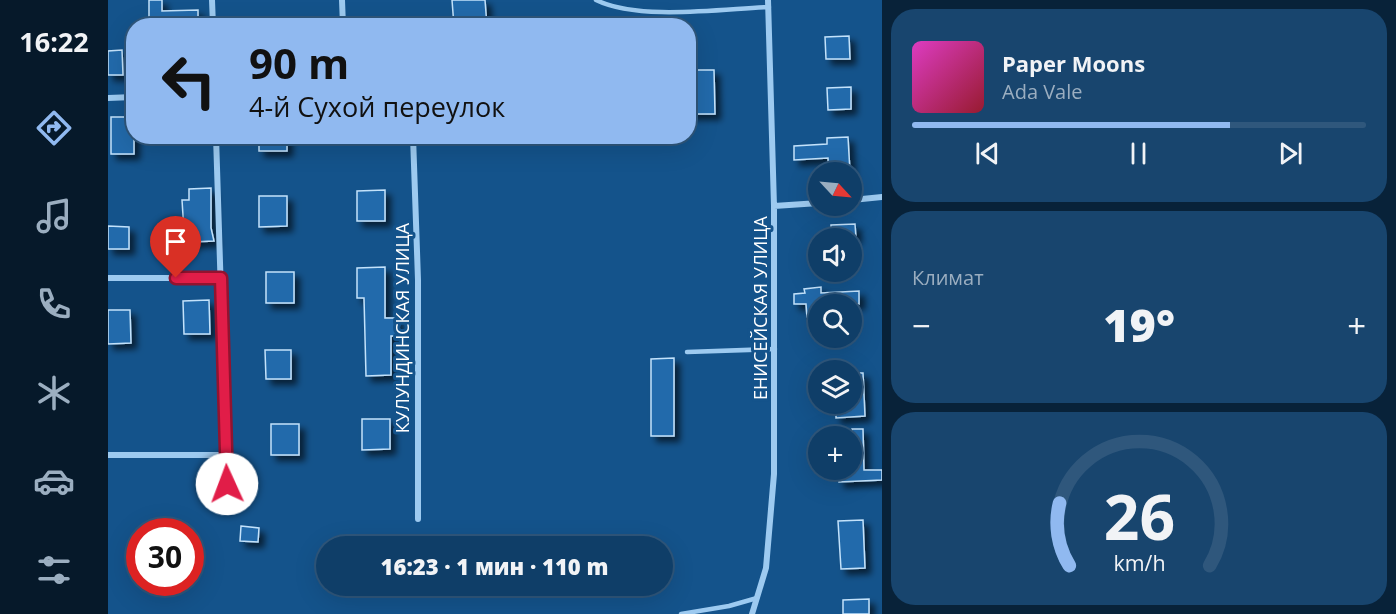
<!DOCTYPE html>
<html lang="ru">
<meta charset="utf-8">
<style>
:root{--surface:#0f3e68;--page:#18456e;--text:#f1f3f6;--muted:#9baec0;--line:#2f577c;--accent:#90b9f0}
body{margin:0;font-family:"Open Sans",sans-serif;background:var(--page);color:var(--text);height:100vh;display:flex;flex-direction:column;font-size:22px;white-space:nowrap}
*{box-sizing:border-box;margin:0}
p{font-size:20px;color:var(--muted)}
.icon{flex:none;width:33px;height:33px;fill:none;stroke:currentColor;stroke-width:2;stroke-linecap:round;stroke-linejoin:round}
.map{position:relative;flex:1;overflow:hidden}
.side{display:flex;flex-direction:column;gap:9px;padding:9px;background:#082239;width:514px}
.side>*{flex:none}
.banner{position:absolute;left:18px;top:18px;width:570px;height:126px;border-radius:24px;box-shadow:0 6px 24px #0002,0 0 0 2px var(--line);background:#90b9f0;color:#111;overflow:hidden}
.needle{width:39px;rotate:116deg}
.tools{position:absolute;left:700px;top:162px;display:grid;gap:12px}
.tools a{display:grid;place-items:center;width:54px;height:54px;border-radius:50%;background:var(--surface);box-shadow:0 6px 24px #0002,0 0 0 2px var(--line);font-size:30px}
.speed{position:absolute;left:18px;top:518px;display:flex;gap:12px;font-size:30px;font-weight:700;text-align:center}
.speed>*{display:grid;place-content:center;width:78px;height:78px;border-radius:50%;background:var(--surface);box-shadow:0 6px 24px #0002,0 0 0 2px var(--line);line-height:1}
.speed .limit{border:9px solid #d22;background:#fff;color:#111}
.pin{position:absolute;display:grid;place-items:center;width:51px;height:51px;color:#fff;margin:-62px -26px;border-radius:50% 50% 50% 0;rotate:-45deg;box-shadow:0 0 6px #0007}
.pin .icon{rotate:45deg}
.me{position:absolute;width:66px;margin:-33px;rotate:358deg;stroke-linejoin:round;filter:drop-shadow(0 0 4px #0008)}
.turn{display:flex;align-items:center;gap:21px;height:126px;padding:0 24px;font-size:27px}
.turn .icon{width:78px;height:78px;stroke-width:2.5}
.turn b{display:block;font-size:42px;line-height:51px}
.big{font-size:45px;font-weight:800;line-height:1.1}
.side .card{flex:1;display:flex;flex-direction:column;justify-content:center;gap:9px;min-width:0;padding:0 21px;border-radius:24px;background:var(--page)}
.side .dial{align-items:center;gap:0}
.dial svg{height:156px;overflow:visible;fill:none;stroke:var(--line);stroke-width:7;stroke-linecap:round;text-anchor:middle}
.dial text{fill:var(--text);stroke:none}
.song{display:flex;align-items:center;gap:18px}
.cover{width:72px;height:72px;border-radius:9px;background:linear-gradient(135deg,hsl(310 70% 55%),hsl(350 70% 35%))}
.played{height:6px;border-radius:3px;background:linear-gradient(90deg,var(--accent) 70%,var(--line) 70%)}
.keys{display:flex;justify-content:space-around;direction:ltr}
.heat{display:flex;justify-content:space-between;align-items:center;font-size:33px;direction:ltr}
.trip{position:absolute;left:208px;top:536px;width:357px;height:60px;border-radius:30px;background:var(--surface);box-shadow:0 6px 24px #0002,0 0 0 2px var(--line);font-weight:800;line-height:60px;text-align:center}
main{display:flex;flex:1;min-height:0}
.tabs{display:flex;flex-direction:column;width:108px;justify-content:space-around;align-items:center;background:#06192a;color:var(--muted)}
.tabs .icon{width:42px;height:42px}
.tabs .selected{color:var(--accent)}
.tabs b{font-size:27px;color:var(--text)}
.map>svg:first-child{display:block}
.building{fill:#226bab;stroke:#c3e2fb;stroke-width:1.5;filter:url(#shadow)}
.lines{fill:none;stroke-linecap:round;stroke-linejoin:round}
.service{stroke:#9dcaf0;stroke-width:4.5}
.minor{stroke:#9dcaf0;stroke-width:6}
.route-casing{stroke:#92132f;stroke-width:15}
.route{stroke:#e11d48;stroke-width:10}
.labels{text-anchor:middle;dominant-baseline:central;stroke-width:6;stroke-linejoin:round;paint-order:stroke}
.street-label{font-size:18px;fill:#fff;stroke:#14538b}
</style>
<main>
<nav class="tabs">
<b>16:22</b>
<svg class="icon selected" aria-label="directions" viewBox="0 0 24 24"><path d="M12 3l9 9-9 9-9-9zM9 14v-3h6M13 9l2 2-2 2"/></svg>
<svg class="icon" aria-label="music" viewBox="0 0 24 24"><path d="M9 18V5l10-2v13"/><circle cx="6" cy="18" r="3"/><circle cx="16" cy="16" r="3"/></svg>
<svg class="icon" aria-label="phone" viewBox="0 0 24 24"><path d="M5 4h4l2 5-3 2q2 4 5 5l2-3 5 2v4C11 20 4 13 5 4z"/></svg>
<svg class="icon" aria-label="climate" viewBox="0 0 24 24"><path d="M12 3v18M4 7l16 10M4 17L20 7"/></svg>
<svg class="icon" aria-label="car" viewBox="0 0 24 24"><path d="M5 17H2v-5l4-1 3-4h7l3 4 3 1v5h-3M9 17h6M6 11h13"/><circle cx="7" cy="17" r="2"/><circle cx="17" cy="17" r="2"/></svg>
<svg class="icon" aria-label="filters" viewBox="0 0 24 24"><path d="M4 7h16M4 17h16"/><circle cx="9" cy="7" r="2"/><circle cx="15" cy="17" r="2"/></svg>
</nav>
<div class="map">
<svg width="774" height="614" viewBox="0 0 774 614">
<defs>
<filter id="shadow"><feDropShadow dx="5.5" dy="5.5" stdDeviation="3" flood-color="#0009"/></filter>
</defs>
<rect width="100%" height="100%" fill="#14538b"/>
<path class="building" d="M 41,0 L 54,0 L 54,11 L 90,10 L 90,26 L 41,26 Z
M 344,0 L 377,0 L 379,26 L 346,26 Z
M 741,36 L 742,59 L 718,59 L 717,37 Z
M 14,50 L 15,75 L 0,75 L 0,51 Z
M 580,70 L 606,70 L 607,114 L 580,114 Z
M 743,87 L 743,109 L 720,110 L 719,88 Z
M 3,117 L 26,117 L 26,154 L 3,154 Z
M 151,136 L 179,136 L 179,151 L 151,151 Z
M 740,137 L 742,172 L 721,172 L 720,158 L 686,160 L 686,146 L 719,144 L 719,138 Z
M 103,188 L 103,228 L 106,241 L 83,242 L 82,230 L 76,231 L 74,200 L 81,200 L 81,189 Z
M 277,190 L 277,221 L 249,221 L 249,191 Z
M 151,196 L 179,196 L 179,226 L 151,227 Z
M 747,224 L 748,238 L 723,238 L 723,225 Z
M 0,226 L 21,227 L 21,249 L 0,249 Z
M 277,267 L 277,318 L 289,318 L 290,336 L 283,336 L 283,375 L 258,376 L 256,298 L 249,298 L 249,268 Z
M 158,272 L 186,272 L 186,303 L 158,303 Z
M 713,287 L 713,293 L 751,291 L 751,304 L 711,304 L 711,316 L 699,317 L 698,304 L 686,304 L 686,294 L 697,293 L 696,289 Z
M 101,300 L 102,334 L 76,334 L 75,301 Z
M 0,310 L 22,310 L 23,343 L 0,344 Z
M 157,350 L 183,350 L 183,379 L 158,379 Z
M 566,358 L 566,436 L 543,436 L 543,359 Z
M 744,373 L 755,373 L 757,416 L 728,418 L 728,404 L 744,404 Z
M 254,419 L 282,419 L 282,449 L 254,450 Z
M 163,424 L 191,424 L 191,455 L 163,455 Z
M 744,429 L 755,429 L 756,470 L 774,470 L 774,480 L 731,482 L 731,470 L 744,470 Z
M 755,520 L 757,568 L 733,569 L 730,521 Z
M 133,526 L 151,528 L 150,542 L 132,541 Z
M 761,599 L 761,614 L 735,614 L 735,600 Z"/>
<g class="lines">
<path class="service" d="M 488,0 C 531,21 613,9 661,7
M 579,352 L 667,349
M 573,614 L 621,606 L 649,598"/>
<path class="minor" d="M 104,0 L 105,26
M 234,0 L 235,26
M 0,98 L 26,97
M 108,136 L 119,484
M 305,136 L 310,280 L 310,519
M 744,200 L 774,197
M 666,206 L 711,203
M 0,278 L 113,278
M 0,455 L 118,455
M 644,614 L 658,568 L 666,474 L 666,206 L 660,0"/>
</g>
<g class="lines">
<defs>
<path id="route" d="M 68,278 L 113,278 L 119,484"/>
</defs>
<use href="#route" class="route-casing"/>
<use href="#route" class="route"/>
</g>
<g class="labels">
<g class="street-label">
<text transform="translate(652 308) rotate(-90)">ЕНИСЕЙСКАЯ УЛИЦА</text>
<text transform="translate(294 328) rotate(-90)">КУЛУНДИНСКАЯ УЛИЦА</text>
</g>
</g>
</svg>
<div class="tools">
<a><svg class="needle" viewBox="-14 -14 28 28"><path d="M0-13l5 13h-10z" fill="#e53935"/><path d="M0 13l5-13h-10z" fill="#9baec0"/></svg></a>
<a><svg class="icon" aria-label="sound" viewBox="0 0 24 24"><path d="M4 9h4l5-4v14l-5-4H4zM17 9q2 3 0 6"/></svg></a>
<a><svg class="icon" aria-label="search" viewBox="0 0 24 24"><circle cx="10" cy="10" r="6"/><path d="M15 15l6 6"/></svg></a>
<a><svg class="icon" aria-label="layers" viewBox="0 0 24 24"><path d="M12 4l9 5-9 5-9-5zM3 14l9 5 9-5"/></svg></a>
<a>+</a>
</div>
<div class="speed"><div class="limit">30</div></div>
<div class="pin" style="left:68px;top:278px;background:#d93025"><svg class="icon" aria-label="arrive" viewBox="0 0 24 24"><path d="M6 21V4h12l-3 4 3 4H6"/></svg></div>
<svg class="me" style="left:119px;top:484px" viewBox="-20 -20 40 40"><circle r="19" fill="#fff"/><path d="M0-13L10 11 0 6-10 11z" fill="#e11d48"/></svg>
<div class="trip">16:23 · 1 мин · 110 m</div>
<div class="banner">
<div class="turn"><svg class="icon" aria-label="left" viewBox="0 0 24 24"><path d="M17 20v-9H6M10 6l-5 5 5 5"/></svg><div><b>90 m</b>4-й Сухой переулок</div></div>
</div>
</div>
<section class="side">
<div class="card">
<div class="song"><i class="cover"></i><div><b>Paper Moons</b><p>Ada Vale</p></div></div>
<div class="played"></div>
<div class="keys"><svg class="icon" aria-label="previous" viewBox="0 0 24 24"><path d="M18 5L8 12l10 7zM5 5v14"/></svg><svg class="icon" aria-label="pause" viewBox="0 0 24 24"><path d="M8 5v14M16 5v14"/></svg><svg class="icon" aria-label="next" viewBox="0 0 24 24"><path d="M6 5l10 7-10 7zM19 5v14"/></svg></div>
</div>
<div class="card"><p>Климат</p>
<div class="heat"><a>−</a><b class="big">19°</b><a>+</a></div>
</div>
<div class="card dial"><svg viewBox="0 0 100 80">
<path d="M14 69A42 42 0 1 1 86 69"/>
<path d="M14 69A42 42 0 0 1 9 37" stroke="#90b9f0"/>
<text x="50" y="56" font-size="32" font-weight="700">26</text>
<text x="50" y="72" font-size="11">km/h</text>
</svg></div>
</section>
</main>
